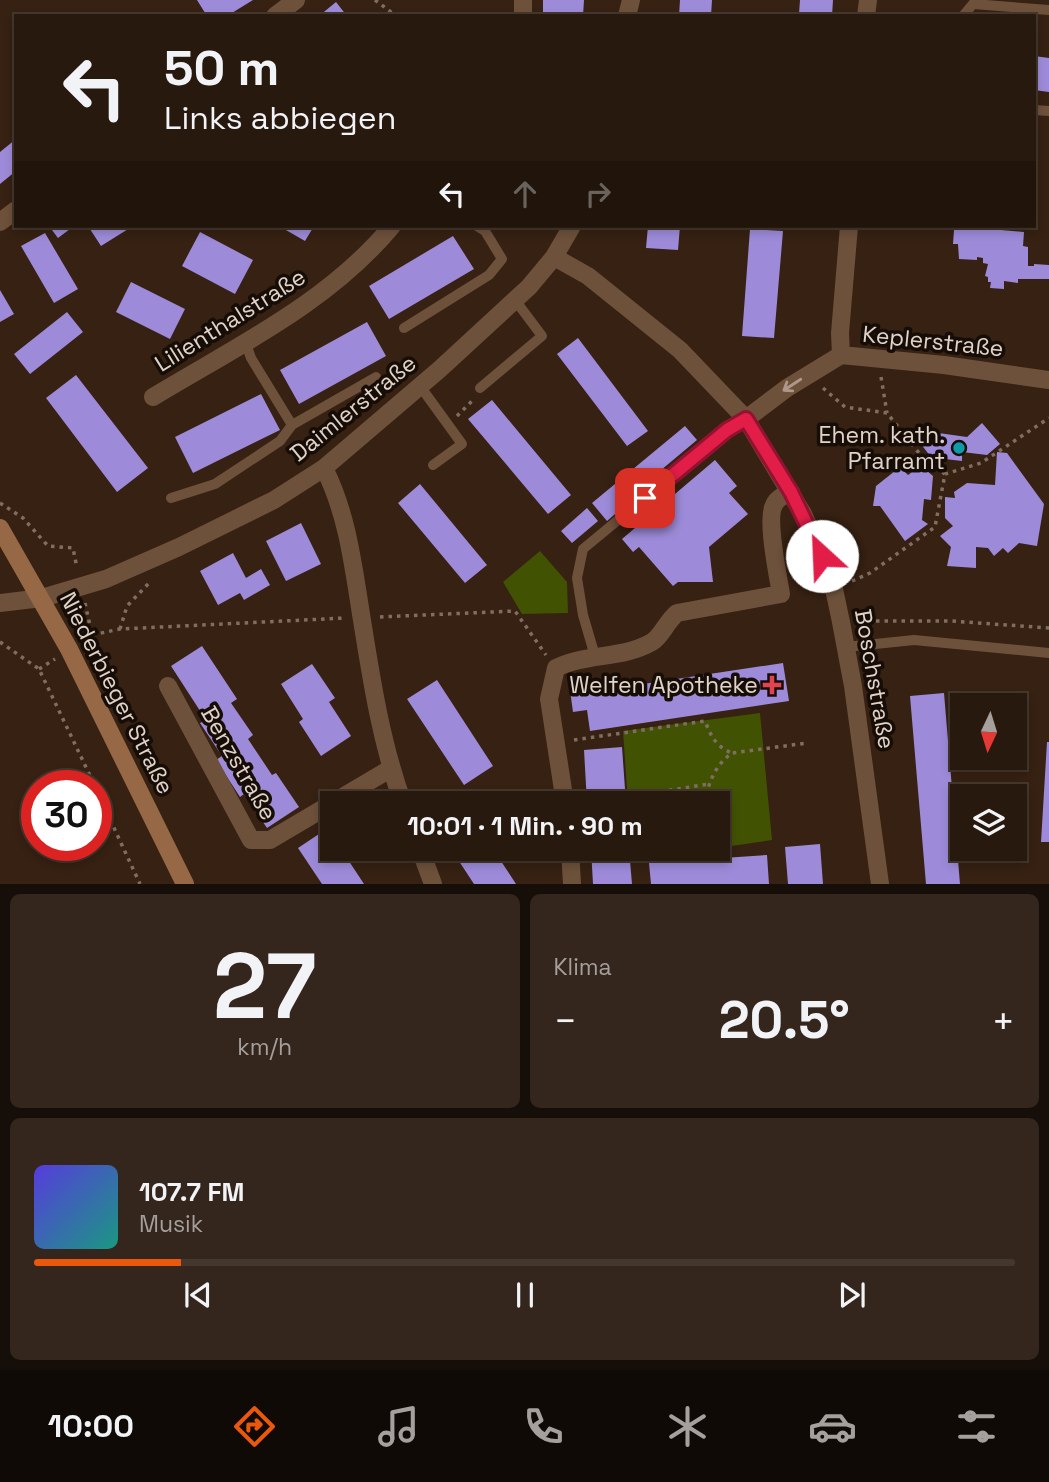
<!DOCTYPE html>
<html lang="de">
<meta charset="utf-8">
<style>
:root{--surface:#28190e;--page:#34261c;--text:#f1f3f6;--muted:#a5a09e;--line:#44382e;--accent:#ea580c}
body{margin:0;font-family:"Space Grotesk",sans-serif;background:var(--page);color:var(--text);height:100vh;display:flex;flex-direction:column;font-size:26px;white-space:nowrap}
*{box-sizing:border-box;margin:0}
p{font-size:23px;color:var(--muted)}
.icon{flex:none;width:38px;height:38px;fill:none;stroke:currentColor;stroke-width:2;stroke-linecap:round;stroke-linejoin:round}
.map{position:relative;height:884px;overflow:hidden}
.panel{display:flex;flex-direction:column;gap:10px;padding:10px;background:#160e08;flex:1}
.panel>*{flex:none}
.guide{position:absolute;left:14px;top:14px;width:1022px;height:214px;border-radius:0px;box-shadow:0 4px 10px #0003,0 0 0 2px var(--line);background:#28190e;color:var(--text);overflow:hidden}
.needle{width:46px;rotate:184deg}
.controls{position:absolute;left:950px;top:693px;display:grid;gap:14px}
.controls a{display:grid;place-items:center;width:77px;height:77px;border-radius:0px;background:var(--surface);box-shadow:0 4px 10px #0003,0 0 0 2px var(--line);font-size:35px}
.speed{position:absolute;left:21px;top:770px;display:flex;gap:14px;font-size:35px;font-weight:700;text-align:center}
.speed>*{display:grid;place-content:center;width:91px;height:91px;border-radius:50%;background:var(--surface);box-shadow:0 4px 10px #0003,0 0 0 2px var(--line);line-height:1}
.speed .limit{border:10px solid #d22;background:#fff;color:#111}
.pin{position:absolute;display:grid;place-items:center;width:60px;height:60px;color:#fff;margin:-30px;border-radius:14px;box-shadow:0 4px 10px #0006}
.me{position:absolute;width:77px;margin:-38px;rotate:335deg;stroke-linejoin:round;filter:drop-shadow(0 0 5px #0008)}
.turn{display:flex;align-items:center;gap:24px;height:147px;padding:0 35px;font-size:32px}
.turn .icon{width:91px;height:91px;stroke-width:2.5}
.turn b{display:block;font-size:49px;line-height:60px}
.lanes{display:flex;align-items:center;height:66px;padding:0 35px;background:#0003;justify-content:center;gap:35px;direction:ltr}
.lanes .off{opacity:.35}
.big{font-size:52px;font-weight:600;line-height:1.1}
.panel .tile{flex:1;display:flex;flex-direction:column;justify-content:center;gap:10px;min-width:0;padding:0 24px;border-radius:10px;background:var(--page)}
.panel .dial{align-items:center;gap:0}
.dial b{font-size:91px;line-height:1}
.song{display:flex;align-items:center;gap:21px}
.cover{width:84px;height:84px;border-radius:10px;background:linear-gradient(135deg,hsl(250 70% 55%),hsl(170 70% 35%))}
.played{height:7px;border-radius:4px;background:linear-gradient(90deg,var(--accent) 15%,var(--line) 15%)}
.keys{display:flex;justify-content:space-around;direction:ltr}
.heat{display:flex;justify-content:space-between;align-items:center;font-size:38px;direction:ltr}
.panel .tiles{flex:1;display:grid;gap:10px;grid-template-columns:1fr 1fr}
.tile:last-child{grid-column:span 2}
.trip{position:absolute;left:320px;top:791px;width:410px;height:70px;border-radius:0px;background:var(--surface);box-shadow:0 4px 10px #0003,0 0 0 2px var(--line);font-weight:600;line-height:70px;text-align:center}
.dock{display:flex;height:112px;justify-content:space-around;align-items:center;background:#100a06;color:var(--muted)}
.dock .icon{width:49px;height:49px}
.dock .selected{color:var(--accent)}
.dock b{font-size:32px;color:var(--text)}
.map>svg:first-child{display:block}
.green{fill:#415203}
.building{fill:#9d8bd9}
.lines{fill:none;stroke-linecap:round;stroke-linejoin:round}
.path{stroke:#806e62;stroke-width:3.5;stroke-dasharray:3.5 5;stroke-linecap:butt}
.service{stroke:#6e513b;stroke-width:10}
.minor{stroke:#6e513b;stroke-width:18}
.secondary{stroke:#966845;stroke-width:18}
.oneway{stroke:#ad988a}
.route-casing{stroke:#92132f;stroke-width:18}
.route{stroke:#e11d48;stroke-width:12}
.culture-dot{fill:#0f9aa8;stroke:#160d07;stroke-width:2.5}
.health-dot{fill:#e0444e;stroke:#160d07;stroke-width:2.5}
.labels{text-anchor:middle;dominant-baseline:central;stroke-width:7;stroke-linejoin:round;paint-order:stroke}
.street-label{font-size:23px;fill:#e1d3ca;stroke:#160d07}
.poi-label{font-size:23px;fill:#e1d3ca;stroke:#160d07;text-anchor:end}
</style>
<div class="map">
<svg width="1049" height="884" viewBox="0 0 1049 884">
<rect width="100%" height="100%" fill="#362112"/>
<path class="green" d="M 540,551 L 567,582 L 568,613 L 522,614 L 503,582 Z
M 760,713 L 772,840 L 718,848 L 718,803 L 628,803 L 623,731 Z"/>
<path class="building" d="M 197,0 L 253,0 L 227,16 L 207,16 Z
M 543,0 L 584,0 L 583,16 L 543,16 Z
M 680,0 L 712,0 L 711,16 L 679,16 Z
M 800,0 L 833,0 L 832,16 L 799,14 Z
M 336,2 L 347,16 L 319,16 Z
M 1034,56 L 1049,58 L 1049,92 L 1034,90 Z
M 16,139 L 16,171 L 0,184 L 0,152 Z
M 49,226 L 74,226 L 58,238 Z
M 88,226 L 133,226 L 101,246 Z
M 279,226 L 314,226 L 305,241 Z
M 648,226 L 680,226 L 678,250 L 646,248 Z
M 965,226 L 1002,226 L 1001,230 L 1024,232 L 1023,246 L 1028,247 L 1028,266 L 1034,266 L 1034,264 L 1049,265 L 1049,279 L 1018,279 L 1018,283 L 1004,281 L 1004,289 L 990,288 L 991,282 L 988,282 L 988,277 L 985,276 L 988,264 L 983,263 L 983,258 L 977,257 L 977,260 L 959,259 L 958,244 L 953,244 L 954,230 L 965,229 Z
M 750,229 L 783,231 L 774,338 L 742,336 Z
M 200,232 L 253,260 L 235,294 L 182,266 Z
M 45,233 L 78,289 L 54,303 L 21,246 Z
M 453,236 L 474,269 L 389,319 L 369,286 Z
M 131,282 L 185,309 L 170,339 L 116,312 Z
M 0,290 L 14,314 L 0,322 Z
M 67,312 L 83,332 L 30,374 L 14,354 Z
M 367,322 L 386,356 L 299,404 L 280,370 Z
M 578,338 L 648,431 L 627,446 L 557,354 Z
M 76,375 L 148,468 L 117,492 L 46,398 Z
M 261,394 L 280,430 L 193,473 L 175,437 Z
M 492,400 L 571,495 L 548,514 L 468,419 Z
M 982,423 L 1000,444 L 987,455 L 962,452 L 962,461 L 945,459 L 937,465 L 914,435 L 924,431 L 967,437 Z
M 685,426 L 697,440 L 618,506 L 621,509 L 607,521 L 592,503 Z
M 997,452 L 1007,453 L 1044,504 L 1037,546 L 1019,543 L 1008,553 L 1003,548 L 994,556 L 988,548 L 976,547 L 976,568 L 947,566 L 951,547 L 940,536 L 953,526 L 945,518 L 945,497 L 955,498 L 954,492 L 967,483 L 995,485 Z
M 715,460 L 737,486 L 729,493 L 748,514 L 709,547 L 713,582 L 678,582 L 673,586 L 639,547 L 633,552 L 622,539 Z
M 921,466 L 933,476 L 931,500 L 924,499 L 922,520 L 928,524 L 905,541 L 880,506 L 873,506 L 876,486 L 900,467 L 908,475 Z
M 420,484 L 487,565 L 465,583 L 398,503 Z
M 587,508 L 598,521 L 572,543 L 561,531 Z
M 301,523 L 321,564 L 286,581 L 266,541 Z
M 233,553 L 246,578 L 261,569 L 270,585 L 244,600 L 240,593 L 218,605 L 200,571 Z
M 202,646 L 237,699 L 231,703 L 253,735 L 248,739 L 272,775 L 276,773 L 299,807 L 267,828 L 244,794 L 240,797 L 216,760 L 222,756 L 200,723 L 206,720 L 171,666 Z
M 783,663 L 789,701 L 590,731 L 587,710 L 573,712 L 569,683 L 595,679 L 597,691 Z
M 312,664 L 335,698 L 329,702 L 351,736 L 321,756 L 299,722 L 303,719 L 281,684 Z
M 437,680 L 493,766 L 464,785 L 407,699 Z
M 944,693 L 960,884 L 926,884 L 910,696 Z
M 1047,742 L 1049,742 L 1049,842 L 1041,842 Z
M 622,747 L 626,803 L 587,803 L 584,750 Z
M 328,828 L 332,835 L 332,849 L 341,849 L 364,884 L 322,884 L 298,848 Z
M 820,844 L 823,884 L 788,884 L 785,847 Z
M 451,849 L 493,849 L 516,884 L 474,884 Z
M 591,849 L 629,849 L 632,884 L 593,884 Z
M 767,855 L 769,884 L 651,884 L 649,863 Z"/>
<g class="lines">
<path class="path" d="M 375,0 L 395,15 L 408,16
M 881,377 L 887,413
M 823,388 L 845,407 L 887,413 L 923,458 L 945,474
M 457,416 L 474,399
M 0,503 L 23,518 L 48,546 L 73,548 L 77,568
M 852,581 L 870,573 L 935,527 L 945,474 L 981,463 L 1049,418
M 85,603 L 92,635
M 380,617 L 515,611 L 546,655
M 859,621 L 951,621 L 1049,628
M 120,629 L 127,606 L 150,582
M 85,639 L 92,635 L 120,629 L 345,618
M 0,642 L 39,669 L 95,786
M 39,669 L 55,659
M 574,740 L 705,721 C 711,736 716,747 732,753
M 96,789 L 140,884
M 627,797 L 709,784
M 704,803 C 709,783 714,766 732,753 L 807,743
M 698,850 L 698,849"/>
<path class="service" d="M 963,16 L 973,4 L 1049,10
M 1034,110 L 1049,111
M 404,328 L 489,275 L 502,259 L 485,231 L 477,226
M 246,344 L 251,358 L 292,425 L 376,377
M 420,386 L 462,444 L 433,465
M 480,388 L 542,336 L 515,300
M 171,498 L 215,484 L 280,441 L 292,425
M 846,647 L 914,640 L 1049,653
M 595,656 L 583,615 L 577,578 L 583,549 L 727,430 L 746,419"/>
<path class="minor" d="M 275,16 L 296,0
M 523,16 L 523,0
M 627,16 L 631,0
M 866,16 L 868,0
M 0,222 L 16,210
M 554,257 L 588,276 L 680,350 L 746,419 L 803,514 L 822,556 L 834,589 L 841,622 L 853,686 L 880,884
M 841,355 L 840,333 L 849,226
M 153,397 C 237,346 328,303 392,226
M 746,419 L 787,388 L 841,355 L 944,365 L 1049,380
M 324,468 C 347,513 353,564 361,614 C 371,677 381,743 403,803
M 0,603 L 42,598 L 106,579 L 179,547 L 274,500 L 324,468 L 440,369 L 529,287 L 554,257 L 572,226
M 168,686 L 251,840 L 270,840 L 390,769
M 565,803 L 549,699 L 556,668 C 586,653 623,659 652,642 C 662,636 666,622 677,613 L 781,594 C 778,576 766,519 774,505 C 777,498 784,495 791,492
M 420,849 L 433,884
M 570,849 L 572,884"/>
<path class="secondary" d="M 0,528 L 69,649 L 185,884"/>
</g>
<defs><path id="oneway-shaft" d="M-6 0H5M1.5-3L5.5 0L1.5 3" fill="none" stroke-width="1.6" stroke-linecap="round" stroke-linejoin="round" transform="scale(1.75)"/></defs>
<use class="oneway" href="#oneway-shaft" transform="translate(792 385) rotate(147)"/>
<g class="lines">
<defs>
<path id="route" d="M 645,498 L 727,430 L 746,419 L 791,492 L 822,556"/>
</defs>
<use href="#route" class="route-casing"/>
<use href="#route" class="route"/>
</g>
<circle class="culture-dot" cx="959" cy="448" r="7"/>
<path class="health-dot" d="M768.5 674.5h7v7h7v7h-7v7h-7v-7h-7v-7h7z"/>
<g class="labels">
<g class="street-label">
<text transform="translate(230 320) rotate(-32)">Lilienthalstraße</text>
<text transform="translate(933 341) rotate(6)">Keplerstraße</text>
<text transform="translate(353 408) rotate(-39)">Daimlerstraße</text>
<text transform="translate(875 679) rotate(80)">Boschstraße</text>
<text transform="translate(117 693) rotate(63)">Niederbieger Straße</text>
<text transform="translate(239 763) rotate(60)">Benzstraße</text>
</g>
<g class="poi-label">
<text x="945" y="435">Ehem. kath.<tspan x="945" dy="26">Pfarramt</tspan></text>
<text x="758" y="685">Welfen Apotheke</text>
</g>
</g>
</svg>
<div class="controls">
<a><svg class="needle" viewBox="-14 -14 28 28"><path d="M0-13l5 13h-10z" fill="#e53935"/><path d="M0 13l5-13h-10z" fill="#a5a09e"/></svg></a>
<a><svg class="icon" aria-label="layers" viewBox="0 0 24 24"><path d="M12 4l9 5-9 5-9-5zM3 14l9 5 9-5"/></svg></a>
</div>
<div class="speed"><div class="limit">30</div></div>
<div class="pin" style="left:645px;top:498px;background:#d93025"><svg class="icon" aria-label="arrive" viewBox="0 0 24 24"><path d="M6 21V4h12l-3 4 3 4H6"/></svg></div>
<svg class="me" style="left:822px;top:556px" viewBox="-20 -20 40 40"><circle r="19" fill="#fff"/><path d="M0-13L10 11 0 6-10 11z" fill="#e11d48"/></svg>
<div class="trip">10:01 · 1 Min. · 90 m</div>
<div class="guide">
<div class="turn"><svg class="icon" aria-label="left" viewBox="0 0 24 24"><path d="M17 20v-9H6M10 6l-5 5 5 5"/></svg><div><b>50 m</b>Links abbiegen</div></div>
<div class="lanes"><svg class="icon" aria-label="left" viewBox="0 0 24 24"><path d="M17 20v-9H6M10 6l-5 5 5 5"/></svg><svg class="icon off" aria-label="ahead" viewBox="0 0 24 24"><path d="M12 20V5M6 11l6-6 6 6"/></svg><svg class="icon off" aria-label="right" viewBox="0 0 24 24"><path d="M7 20v-9h11M14 6l5 5-5 5"/></svg></div>
</div>
</div>
<section class="panel">
<div class="tiles">
<div class="tile dial"><b>27</b><p>km/h</p></div>
<div class="tile"><p>Klima</p>
<div class="heat"><a>−</a><b class="big">20.5°</b><a>+</a></div>
</div>
<div class="tile">
<div class="song"><i class="cover"></i><div><b>107.7 FM</b><p>Musik</p></div></div>
<div class="played"></div>
<div class="keys"><svg class="icon" aria-label="previous" viewBox="0 0 24 24"><path d="M18 5L8 12l10 7zM5 5v14"/></svg><svg class="icon" aria-label="pause" viewBox="0 0 24 24"><path d="M8 5v14M16 5v14"/></svg><svg class="icon" aria-label="next" viewBox="0 0 24 24"><path d="M6 5l10 7-10 7zM19 5v14"/></svg></div>
</div>
</div>
</section>
<nav class="dock">
<b>10:00</b>
<svg class="icon selected" aria-label="directions" viewBox="0 0 24 24"><path d="M12 3l9 9-9 9-9-9zM9 14v-3h6M13 9l2 2-2 2"/></svg>
<svg class="icon" aria-label="music" viewBox="0 0 24 24"><path d="M9 18V5l10-2v13"/><circle cx="6" cy="18" r="3"/><circle cx="16" cy="16" r="3"/></svg>
<svg class="icon" aria-label="phone" viewBox="0 0 24 24"><path d="M5 4h4l2 5-3 2q2 4 5 5l2-3 5 2v4C11 20 4 13 5 4z"/></svg>
<svg class="icon" aria-label="climate" viewBox="0 0 24 24"><path d="M12 3v18M4 7l16 10M4 17L20 7"/></svg>
<svg class="icon" aria-label="car" viewBox="0 0 24 24"><path d="M5 17H2v-5l4-1 3-4h7l3 4 3 1v5h-3M9 17h6M6 11h13"/><circle cx="7" cy="17" r="2"/><circle cx="17" cy="17" r="2"/></svg>
<svg class="icon" aria-label="filters" viewBox="0 0 24 24"><path d="M4 7h16M4 17h16"/><circle cx="9" cy="7" r="2"/><circle cx="15" cy="17" r="2"/></svg>
</nav>
